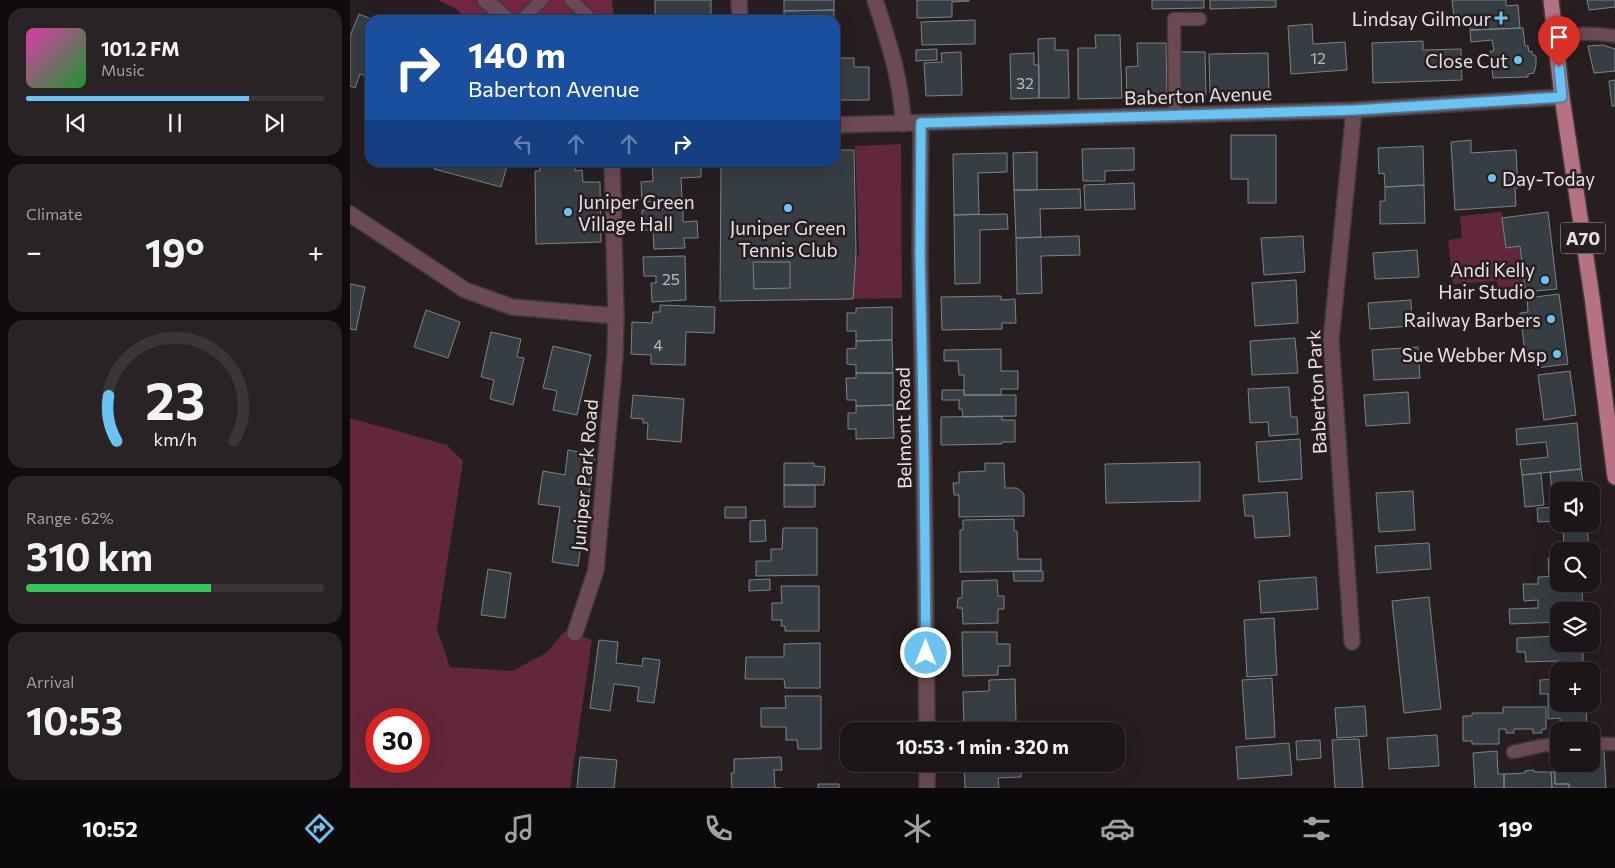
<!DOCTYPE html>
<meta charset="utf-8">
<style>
:root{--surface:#1d1618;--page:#2a2325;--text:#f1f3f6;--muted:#a09fa2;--line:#3b3537;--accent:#6bc3f2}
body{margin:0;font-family:Commissioner,sans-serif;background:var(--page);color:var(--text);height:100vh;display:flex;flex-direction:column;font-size:19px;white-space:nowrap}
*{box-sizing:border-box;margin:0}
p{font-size:16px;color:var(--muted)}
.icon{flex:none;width:28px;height:28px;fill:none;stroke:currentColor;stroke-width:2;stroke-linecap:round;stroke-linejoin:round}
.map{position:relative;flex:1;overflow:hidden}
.panel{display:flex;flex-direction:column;gap:8px;padding:8px;background:#100c0d;width:350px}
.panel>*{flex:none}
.banner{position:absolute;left:15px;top:15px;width:475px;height:152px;border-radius:15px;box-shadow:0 5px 20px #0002,0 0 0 1px var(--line);background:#1a4fa0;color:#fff;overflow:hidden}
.controls{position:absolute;left:1200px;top:482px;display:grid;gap:10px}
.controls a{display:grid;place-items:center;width:50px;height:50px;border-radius:10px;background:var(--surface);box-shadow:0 5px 20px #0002,0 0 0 1px var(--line);font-size:25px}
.speed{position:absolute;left:15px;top:708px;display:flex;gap:10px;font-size:25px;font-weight:700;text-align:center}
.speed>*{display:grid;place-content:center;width:65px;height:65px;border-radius:50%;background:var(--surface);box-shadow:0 5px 20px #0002,0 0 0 1px var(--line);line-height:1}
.speed .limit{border:8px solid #d22;background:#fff;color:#111}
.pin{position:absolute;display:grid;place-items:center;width:42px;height:42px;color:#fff;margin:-51px -21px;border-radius:50% 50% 50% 0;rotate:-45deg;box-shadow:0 0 5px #0007}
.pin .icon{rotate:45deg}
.me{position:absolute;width:55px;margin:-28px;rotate:0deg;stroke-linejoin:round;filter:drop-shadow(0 0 4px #0008)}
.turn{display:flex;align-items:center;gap:18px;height:105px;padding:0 20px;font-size:22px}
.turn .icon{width:65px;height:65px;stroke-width:2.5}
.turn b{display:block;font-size:35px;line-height:42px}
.lanes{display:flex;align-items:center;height:48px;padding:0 20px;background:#0003;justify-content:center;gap:25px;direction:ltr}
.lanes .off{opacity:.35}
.big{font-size:38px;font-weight:700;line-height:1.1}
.panel .tile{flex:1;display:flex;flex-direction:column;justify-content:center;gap:8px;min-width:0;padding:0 18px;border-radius:15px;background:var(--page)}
.panel .dial{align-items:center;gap:0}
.dial svg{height:130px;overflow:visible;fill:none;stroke:var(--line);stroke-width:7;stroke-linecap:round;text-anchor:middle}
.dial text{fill:var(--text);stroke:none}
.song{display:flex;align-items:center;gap:15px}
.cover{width:60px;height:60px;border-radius:8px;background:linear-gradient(135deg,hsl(320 70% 55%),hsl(130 70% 35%))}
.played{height:5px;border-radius:2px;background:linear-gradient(90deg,var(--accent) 75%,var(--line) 75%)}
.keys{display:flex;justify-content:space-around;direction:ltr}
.heat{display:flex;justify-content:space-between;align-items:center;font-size:28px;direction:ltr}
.charge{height:8px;border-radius:4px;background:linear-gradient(90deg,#34c759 62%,var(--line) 0)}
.trip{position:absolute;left:490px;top:722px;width:285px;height:50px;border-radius:15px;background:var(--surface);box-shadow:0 5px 20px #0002,0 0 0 1px var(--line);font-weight:700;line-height:50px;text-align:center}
.tabs{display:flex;height:80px;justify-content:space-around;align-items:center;background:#0c090a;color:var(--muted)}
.tabs .icon{width:35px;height:35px}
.tabs .on{color:var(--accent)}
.tabs b{font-size:22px;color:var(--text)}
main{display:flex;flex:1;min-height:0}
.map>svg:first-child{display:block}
.green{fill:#63273b;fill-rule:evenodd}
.forest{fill:#712741}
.building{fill:#363e43;stroke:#7a8389}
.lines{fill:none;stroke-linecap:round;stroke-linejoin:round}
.lane-casing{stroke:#42393b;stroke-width:15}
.street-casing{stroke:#42393b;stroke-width:18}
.primary-casing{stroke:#42393b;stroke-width:18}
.lane{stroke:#6c4a53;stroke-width:12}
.street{stroke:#6c4a53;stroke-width:15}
.primary{stroke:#b77185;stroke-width:15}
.route-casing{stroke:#467f9d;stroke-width:12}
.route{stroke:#6bc3f2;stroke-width:9}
.poi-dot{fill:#6bc3f2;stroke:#271e20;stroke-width:2}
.labels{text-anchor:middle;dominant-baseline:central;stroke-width:5;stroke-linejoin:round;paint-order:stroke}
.number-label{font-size:16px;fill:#bbb8ba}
.shield{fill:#271e20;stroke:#ada6a8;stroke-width:1}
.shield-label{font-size:18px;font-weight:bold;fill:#e7e1e2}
.poi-label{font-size:19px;fill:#e7e1e2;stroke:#271e20;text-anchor:end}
.street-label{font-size:19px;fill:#e7e1e2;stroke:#271e20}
</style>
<main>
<section class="panel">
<div class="tile">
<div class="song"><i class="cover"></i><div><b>101.2 FM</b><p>Music</p></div></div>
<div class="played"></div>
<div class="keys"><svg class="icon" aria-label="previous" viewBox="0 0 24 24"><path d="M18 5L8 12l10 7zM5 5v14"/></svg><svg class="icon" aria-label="pause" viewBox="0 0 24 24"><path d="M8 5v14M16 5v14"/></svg><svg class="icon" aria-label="next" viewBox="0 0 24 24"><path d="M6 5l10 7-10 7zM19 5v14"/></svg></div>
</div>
<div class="tile"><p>Climate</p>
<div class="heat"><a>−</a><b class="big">19°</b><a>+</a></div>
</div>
<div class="tile dial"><svg viewBox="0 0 100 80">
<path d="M14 69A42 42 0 1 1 86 69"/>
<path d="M14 69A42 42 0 0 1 9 41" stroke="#6bc3f2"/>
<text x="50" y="56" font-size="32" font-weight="700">23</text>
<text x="50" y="72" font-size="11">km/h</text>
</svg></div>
<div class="tile"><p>Range · 62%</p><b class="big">310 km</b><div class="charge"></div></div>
<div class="tile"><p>Arrival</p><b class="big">10:53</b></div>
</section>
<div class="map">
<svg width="1265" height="788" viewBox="0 0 1265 788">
<rect width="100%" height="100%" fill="#271e20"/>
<path class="green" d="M 551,144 L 552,298 L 374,301 L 373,261 L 509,256 L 505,146 Z
M 1152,212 L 1156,247 L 1170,246 L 1176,296 L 1150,299 L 1147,281 L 1103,284 L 1098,240 L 1112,238 L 1110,216 Z
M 0,418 L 97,445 L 113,461 L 87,629 L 100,667 L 162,671 L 196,653 L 215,631 L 242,640 L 220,788 L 0,788 ZM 26,719 L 69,719 L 69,761 L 26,761 Z"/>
<path class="forest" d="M 88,0 L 262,0 L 264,20 L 115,20 L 108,10 Z"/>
<path class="building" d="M 305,0 L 361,0 L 361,19 L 305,19 Z
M 434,0 L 484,0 L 484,10 L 434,11 Z
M 567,0 L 619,0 L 619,1 L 602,2 L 602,17 L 567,18 Z
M 802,0 L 854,0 L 854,8 L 802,9 Z
M 860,0 L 926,0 L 926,7 L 860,9 Z
M 1102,0 L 1156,0 L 1156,6 L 1168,5 L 1170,28 L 1120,30 L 1120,15 L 1104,17 Z
M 1237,0 L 1265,0 L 1265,7 L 1239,10 Z
M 484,10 L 484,20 L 434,20 L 434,11 Z
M 9,14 L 24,20 L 20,20 L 20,78 L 10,74 L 5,88 L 0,86 L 0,36 Z
M 307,19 L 357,19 L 357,20 Z
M 625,20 L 625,44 L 572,45 L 571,22 Z
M 962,24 L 963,44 L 995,42 L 997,70 L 941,74 L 938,26 Z
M 1173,28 L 1175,46 L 1178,46 L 1179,52 L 1182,51 L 1182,54 L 1186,56 L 1186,65 L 1184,73 L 1178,74 L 1178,77 L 1143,78 L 1140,51 L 1144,51 L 1142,40 L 1121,42 L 1120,30 Z
M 745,35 L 770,35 L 772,98 L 728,99 L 728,48 L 746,48 Z
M 705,38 L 705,50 L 718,50 L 719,98 L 689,98 L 688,39 Z
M 1073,41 L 1073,50 L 1111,49 L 1112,80 L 1023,83 L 1022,43 Z
M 787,43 L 816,43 L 817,96 L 777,97 L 776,67 L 788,66 Z
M 1253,45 L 1265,49 L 1265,71 L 1244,73 L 1238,46 Z
M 587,49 L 587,60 L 566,61 L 566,50 Z
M 611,52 L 612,95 L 576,96 L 574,63 L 592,62 L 591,53 Z
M 829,52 L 855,52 L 856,95 L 830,95 Z
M 684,53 L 684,65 L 689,65 L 689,98 L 661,99 L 660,54 Z
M 918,53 L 919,92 L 860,93 L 859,54 Z
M 485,58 L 504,58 L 504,67 L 519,67 L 519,100 L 485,100 Z
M 1265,80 L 1265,106 L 1262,106 L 1259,81 Z
M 881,135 L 926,135 L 926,203 L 898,203 L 898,179 L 881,179 Z
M 1121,140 L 1121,153 L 1166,150 L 1168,188 L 1165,188 L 1166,206 L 1105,210 L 1101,142 Z
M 1073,146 L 1074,185 L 1035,187 L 1034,173 L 1029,174 L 1028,148 Z
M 784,148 L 784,170 L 755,171 L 755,181 L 733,181 L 732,149 Z
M 485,150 L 504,150 L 506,253 L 503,299 L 370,301 L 371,162 L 485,162 Z
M 687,152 L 687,190 L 664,190 L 663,153 Z
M 657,153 L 657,172 L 628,173 L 629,214 L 604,215 L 603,154 Z
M 86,162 L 158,162 L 151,187 L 84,169 Z
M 190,162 L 225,162 L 225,171 L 232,170 L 233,182 L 250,182 L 251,242 L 186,244 L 185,171 L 190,171 Z
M 302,162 L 351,162 L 351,177 L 331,178 L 332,201 L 292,202 L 291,182 L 303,181 Z
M 784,183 L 785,209 L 735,210 L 734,185 Z
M 1074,185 L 1075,223 L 1030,224 L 1030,201 L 1035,201 L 1035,187 Z
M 730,189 L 731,208 L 690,209 L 691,237 L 666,238 L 664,190 Z
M 333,208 L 333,222 L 347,221 L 348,238 L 334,238 L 335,248 L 304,249 L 303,230 L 292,230 L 292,210 Z
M 1198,212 L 1207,289 L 1185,291 L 1186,295 L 1176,297 L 1170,246 L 1156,248 L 1152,218 Z
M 657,214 L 658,229 L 630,230 L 630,283 L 605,284 L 604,215 Z
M 729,236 L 730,255 L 691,256 L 692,293 L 667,294 L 666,238 Z
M 953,236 L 955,272 L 914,275 L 911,238 Z
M 1067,250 L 1069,277 L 1025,279 L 1023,253 Z
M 335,256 L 336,300 L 302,302 L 301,283 L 306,283 L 306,276 L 294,276 L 293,257 Z
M 403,262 L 440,262 L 440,288 L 404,289 Z
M 946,280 L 948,323 L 905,326 L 902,283 Z
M 0,284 L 15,287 L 6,330 L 0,329 Z
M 1209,294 L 1218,364 L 1186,368 L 1184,351 L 1175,352 L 1170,313 L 1178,312 L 1177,298 Z
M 651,296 L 651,300 L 665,299 L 666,323 L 652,323 L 652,329 L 592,330 L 591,297 Z
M 1061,300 L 1062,326 L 1020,329 L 1018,303 Z
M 310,305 L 365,307 L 364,333 L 336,332 L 335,365 L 301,364 L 301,355 L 281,354 L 282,322 L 302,323 L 303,312 L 310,312 Z
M 542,307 L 542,340 L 506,341 L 506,331 L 497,331 L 497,313 L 506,313 L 506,308 Z
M 76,310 L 110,322 L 98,358 L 64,347 Z
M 141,332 L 171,339 L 167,357 L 174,358 L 163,405 L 140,399 L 144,380 L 131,377 Z
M 945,338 L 948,373 L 902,375 L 900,341 Z
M 542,340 L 543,373 L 506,373 L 506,365 L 497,364 L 497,349 L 506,348 L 506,341 Z
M 203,346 L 241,355 L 227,415 L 203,410 L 207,391 L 193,388 Z
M 1068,347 L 1070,378 L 1024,380 L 1022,350 Z
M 651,349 L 651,371 L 668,371 L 668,389 L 651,389 L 651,395 L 614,395 L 614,375 L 609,375 L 608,361 L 594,361 L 594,350 Z
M 1220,371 L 1226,415 L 1194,420 L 1188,375 Z
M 506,373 L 543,373 L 543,405 L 506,406 L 506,400 L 497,400 L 496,378 L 506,378 Z
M 939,387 L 941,417 L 947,417 L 948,434 L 919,436 L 918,422 L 900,423 L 898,389 Z
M 592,390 L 614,390 L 614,395 L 666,395 L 666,416 L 613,417 L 612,409 L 609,409 L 609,400 L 592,400 Z
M 1058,392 L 1060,423 L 1016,426 L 1014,395 Z
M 283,395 L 334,399 L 331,442 L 297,439 L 298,423 L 293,423 L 293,419 L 281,418 Z
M 543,405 L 544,438 L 506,439 L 506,429 L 498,429 L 498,413 L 506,413 L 506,406 Z
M 652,416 L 652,420 L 665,420 L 665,442 L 652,442 L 652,444 L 591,445 L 591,417 Z
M 1227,423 L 1231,469 L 1172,475 L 1170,460 L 1198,457 L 1196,442 L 1167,445 L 1166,429 Z
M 950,439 L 952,479 L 909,482 L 906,442 Z
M 218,450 L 245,455 L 228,566 L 202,562 L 210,507 L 188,504 L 193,471 L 215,475 Z
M 850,462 L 850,501 L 756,503 L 755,464 Z
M 434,463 L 464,463 L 464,466 L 475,467 L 474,485 L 434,485 Z
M 635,463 L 654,463 L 655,488 L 667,488 L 674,494 L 674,516 L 609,517 L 609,495 L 604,495 L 603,483 L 609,483 L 609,472 L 635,471 Z
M 1231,469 L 1234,491 L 1209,491 L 1209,503 L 1203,503 L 1200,472 Z
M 1191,473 L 1194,505 L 1175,507 L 1172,475 Z
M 434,485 L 465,485 L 465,507 L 434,507 Z
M 1063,491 L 1065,530 L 1029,532 L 1026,493 Z
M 937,492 L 940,536 L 905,538 L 903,516 L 895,516 L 893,495 Z
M 375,507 L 396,507 L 396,518 L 375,518 Z
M 1209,507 L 1209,521 L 1188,522 L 1187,508 Z
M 664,519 L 664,531 L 667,531 L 668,559 L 691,559 L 691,571 L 610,572 L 610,530 L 613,530 L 613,520 Z
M 415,520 L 416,541 L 400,542 L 400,521 Z
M 1213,524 L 1237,524 L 1239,551 L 1214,551 Z
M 433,528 L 467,528 L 467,575 L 406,576 L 406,561 L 421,561 L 421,549 L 432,549 Z
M 1079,543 L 1081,569 L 1027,573 L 1025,546 Z
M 1198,558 L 1209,558 L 1209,576 L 1199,577 Z
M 138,569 L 161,573 L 155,618 L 131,615 Z
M 663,571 L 693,571 L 693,581 L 664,581 Z
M 1209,576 L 1209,584 L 1238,584 L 1238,588 L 1232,589 L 1233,611 L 1209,611 L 1209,622 L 1160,624 L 1159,609 L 1188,608 L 1188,600 L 1174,601 L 1173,584 L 1188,584 L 1188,577 Z
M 966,577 L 968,609 L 911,613 L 909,581 Z
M 420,579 L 420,590 L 399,591 L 399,580 Z
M 647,580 L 648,596 L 654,596 L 654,609 L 648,609 L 648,623 L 613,624 L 612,608 L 607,608 L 608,598 L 612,598 L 612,581 Z
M 431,586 L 469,586 L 469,631 L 435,631 L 435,626 L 431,626 L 432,620 L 422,620 L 422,603 L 432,603 Z
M 1079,597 L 1091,709 L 1054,713 L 1042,601 Z
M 924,618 L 927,675 L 897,677 L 894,620 Z
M 1207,623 L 1209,623 L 1209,644 L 1233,644 L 1233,669 L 1208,670 L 1208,661 L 1176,662 L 1175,652 L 1167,652 L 1167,638 L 1207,636 Z
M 612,632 L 647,632 L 647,644 L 660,644 L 660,666 L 648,666 L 648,675 L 613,676 Z
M 249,640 L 268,642 L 266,663 L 292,666 L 293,658 L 310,660 L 304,703 L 287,701 L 289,687 L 264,684 L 260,711 L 240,708 Z
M 470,643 L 470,688 L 435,688 L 434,679 L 395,679 L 396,657 L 434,657 L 434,644 Z
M 922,678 L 925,737 L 896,739 L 892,680 Z
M 665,679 L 666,722 L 651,723 L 651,731 L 614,731 L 613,692 L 639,691 L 639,680 Z
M 1209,679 L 1209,704 L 1236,704 L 1237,731 L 1211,731 L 1210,718 L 1198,719 L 1198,694 L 1190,694 L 1190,680 Z
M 435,696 L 471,696 L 471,749 L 448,749 L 447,740 L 436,740 L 436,727 L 411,727 L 411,708 L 436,708 Z
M 1015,706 L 1017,736 L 987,738 L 985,708 Z
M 1153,707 L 1196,707 L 1196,729 L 1192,729 L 1192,733 L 1183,733 L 1183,729 L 1164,729 L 1164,733 L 1156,733 L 1156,729 L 1149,729 L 1149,744 L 1122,744 L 1122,741 L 1113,741 L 1113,716 L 1122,716 L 1122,713 L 1153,713 Z
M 1087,735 L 1089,766 L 1039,769 L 1037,738 Z
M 1009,739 L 1013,788 L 985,788 L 982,740 Z
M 970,740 L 971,758 L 947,760 L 946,741 Z
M 939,743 L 942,775 L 888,779 L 886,747 Z
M 1254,750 L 1256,788 L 1219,788 L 1219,784 L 1205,784 L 1204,764 L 1241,764 L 1241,751 Z
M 1147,751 L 1148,774 L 1154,774 L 1154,788 L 1125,788 L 1123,753 Z
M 230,757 L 267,760 L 264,788 L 227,788 Z
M 431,757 L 432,770 L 424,770 L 425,788 L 432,788 L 382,788 L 381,773 L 384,773 L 384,759 Z
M 614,764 L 671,764 L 671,777 L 648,778 L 649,788 L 615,788 Z
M 1184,770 L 1184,772 L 1201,772 L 1202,788 L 1154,788 L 1154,774 L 1175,773 L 1175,771 Z
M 1201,772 L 1205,772 L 1205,784 L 1219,784 L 1219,788 L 1202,788 Z
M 468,784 L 489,784 L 489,788 L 468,788 Z"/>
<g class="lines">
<defs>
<path id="lane" d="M 221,0 L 242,20
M 171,20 L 192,0
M 1206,36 C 1226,33 1245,33 1265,36
M 825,116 L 824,19 L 850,19
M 1241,744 L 1265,744
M 1163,752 L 1196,745 L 1209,745"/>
<path id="street" d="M 135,0 L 158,20
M 389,0 L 390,20
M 525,0 C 538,40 552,81 553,124
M 571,123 L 570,254 L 574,458 L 577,731
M 485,125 L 1004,110 L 1212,97
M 0,214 L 115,290 L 162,307 L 266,316
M 225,633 L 246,570 L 265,355 L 266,316 L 262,162
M 1002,642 L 981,340 L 1004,110
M 577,764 L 577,788"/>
<path id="primary" d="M 1201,0 L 1212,97 L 1242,297 L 1265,477"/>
</defs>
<use href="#lane" class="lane-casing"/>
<use href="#street" class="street-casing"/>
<use href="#primary" class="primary-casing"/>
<use href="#lane" class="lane"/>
<use href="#street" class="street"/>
<use href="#primary" class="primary"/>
</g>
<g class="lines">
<defs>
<path id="route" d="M 576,653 L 574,458 L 570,254 L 571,123 L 1004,110 L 1212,97 L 1209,67"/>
</defs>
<use href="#route" class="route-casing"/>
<use href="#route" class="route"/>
</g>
<g class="poi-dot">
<path d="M1148.5 10.5h5v5h5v5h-5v5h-5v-5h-5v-5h5z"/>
<circle cx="1168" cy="60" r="5"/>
<circle cx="1142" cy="178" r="5"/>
<circle cx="438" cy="208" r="5"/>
<circle cx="218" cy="212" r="5"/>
<circle cx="1195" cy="280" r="5"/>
<circle cx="1201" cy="319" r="5"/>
<circle cx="1207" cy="354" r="5"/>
</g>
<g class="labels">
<g class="number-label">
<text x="968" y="57">12</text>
<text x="675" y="82">32</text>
<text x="321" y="278">25</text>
<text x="308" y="344">4</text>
</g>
<rect class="shield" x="1210.5" y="222.5" width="45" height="31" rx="4"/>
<g class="shield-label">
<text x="1233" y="238">A70</text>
</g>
<g class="poi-label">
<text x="1141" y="18">Lindsay Gilmour</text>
<text x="1158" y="60">Close Cut</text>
<text x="1152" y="178" text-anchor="start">Day-Today</text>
<text x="228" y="201" text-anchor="start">Juniper Green<tspan x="228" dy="22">Village Hall</tspan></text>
<text x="438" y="227" text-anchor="middle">Juniper Green<tspan x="438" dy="22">Tennis Club</tspan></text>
<text x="1185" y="269">Andi Kelly<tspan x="1185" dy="22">Hair Studio</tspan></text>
<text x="1191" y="319">Railway Barbers</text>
<text x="1197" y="354">Sue Webber Msp</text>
</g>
<g class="street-label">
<text transform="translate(848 95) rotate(-2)">Baberton Avenue</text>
<text transform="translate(966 392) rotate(-93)">Baberton Park</text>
<text transform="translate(553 428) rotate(-91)">Belmont Road</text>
<text transform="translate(234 475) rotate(-85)">Juniper Park Road</text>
</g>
</g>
</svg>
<div class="controls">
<a><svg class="icon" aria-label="sound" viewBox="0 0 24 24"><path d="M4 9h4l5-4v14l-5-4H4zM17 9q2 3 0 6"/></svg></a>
<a><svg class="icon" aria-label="search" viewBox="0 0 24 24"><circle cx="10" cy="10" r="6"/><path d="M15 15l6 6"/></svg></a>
<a><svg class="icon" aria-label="layers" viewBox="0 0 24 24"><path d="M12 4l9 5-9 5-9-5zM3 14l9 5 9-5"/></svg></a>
<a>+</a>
<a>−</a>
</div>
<div class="speed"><div class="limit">30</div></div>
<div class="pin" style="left:1209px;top:67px;background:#d93025"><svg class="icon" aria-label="arrive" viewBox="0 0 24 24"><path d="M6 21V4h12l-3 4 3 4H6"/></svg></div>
<svg class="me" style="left:576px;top:653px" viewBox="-20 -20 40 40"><circle r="17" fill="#6bc3f2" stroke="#fff" stroke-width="3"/><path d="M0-11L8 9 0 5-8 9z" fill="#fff"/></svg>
<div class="trip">10:53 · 1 min · 320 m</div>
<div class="banner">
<div class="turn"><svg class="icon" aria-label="right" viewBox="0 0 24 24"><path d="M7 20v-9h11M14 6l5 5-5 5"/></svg><div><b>140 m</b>Baberton Avenue</div></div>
<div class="lanes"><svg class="icon off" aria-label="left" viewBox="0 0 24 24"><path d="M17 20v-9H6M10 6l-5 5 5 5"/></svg><svg class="icon off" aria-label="ahead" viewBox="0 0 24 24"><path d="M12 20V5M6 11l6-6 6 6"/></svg><svg class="icon off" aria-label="ahead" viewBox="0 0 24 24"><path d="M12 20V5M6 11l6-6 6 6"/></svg><svg class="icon" aria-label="right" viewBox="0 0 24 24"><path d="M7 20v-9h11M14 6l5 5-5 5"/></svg></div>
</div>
</div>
</main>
<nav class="tabs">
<b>10:52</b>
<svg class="icon on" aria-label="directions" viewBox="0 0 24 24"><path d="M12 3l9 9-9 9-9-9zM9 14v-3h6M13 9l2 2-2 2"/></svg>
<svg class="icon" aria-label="music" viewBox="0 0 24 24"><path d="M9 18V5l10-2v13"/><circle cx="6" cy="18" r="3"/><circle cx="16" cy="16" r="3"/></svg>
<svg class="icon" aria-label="phone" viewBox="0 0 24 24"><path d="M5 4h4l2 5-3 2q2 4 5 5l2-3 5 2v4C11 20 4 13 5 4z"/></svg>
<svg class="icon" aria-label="climate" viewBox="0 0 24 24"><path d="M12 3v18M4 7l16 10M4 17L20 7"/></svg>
<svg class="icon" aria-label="car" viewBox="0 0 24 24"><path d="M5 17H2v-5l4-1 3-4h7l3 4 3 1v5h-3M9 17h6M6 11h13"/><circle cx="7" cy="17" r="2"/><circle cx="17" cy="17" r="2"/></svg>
<svg class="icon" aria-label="filters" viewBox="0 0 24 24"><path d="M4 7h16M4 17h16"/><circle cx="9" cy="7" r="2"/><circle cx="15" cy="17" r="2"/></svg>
<b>19°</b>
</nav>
